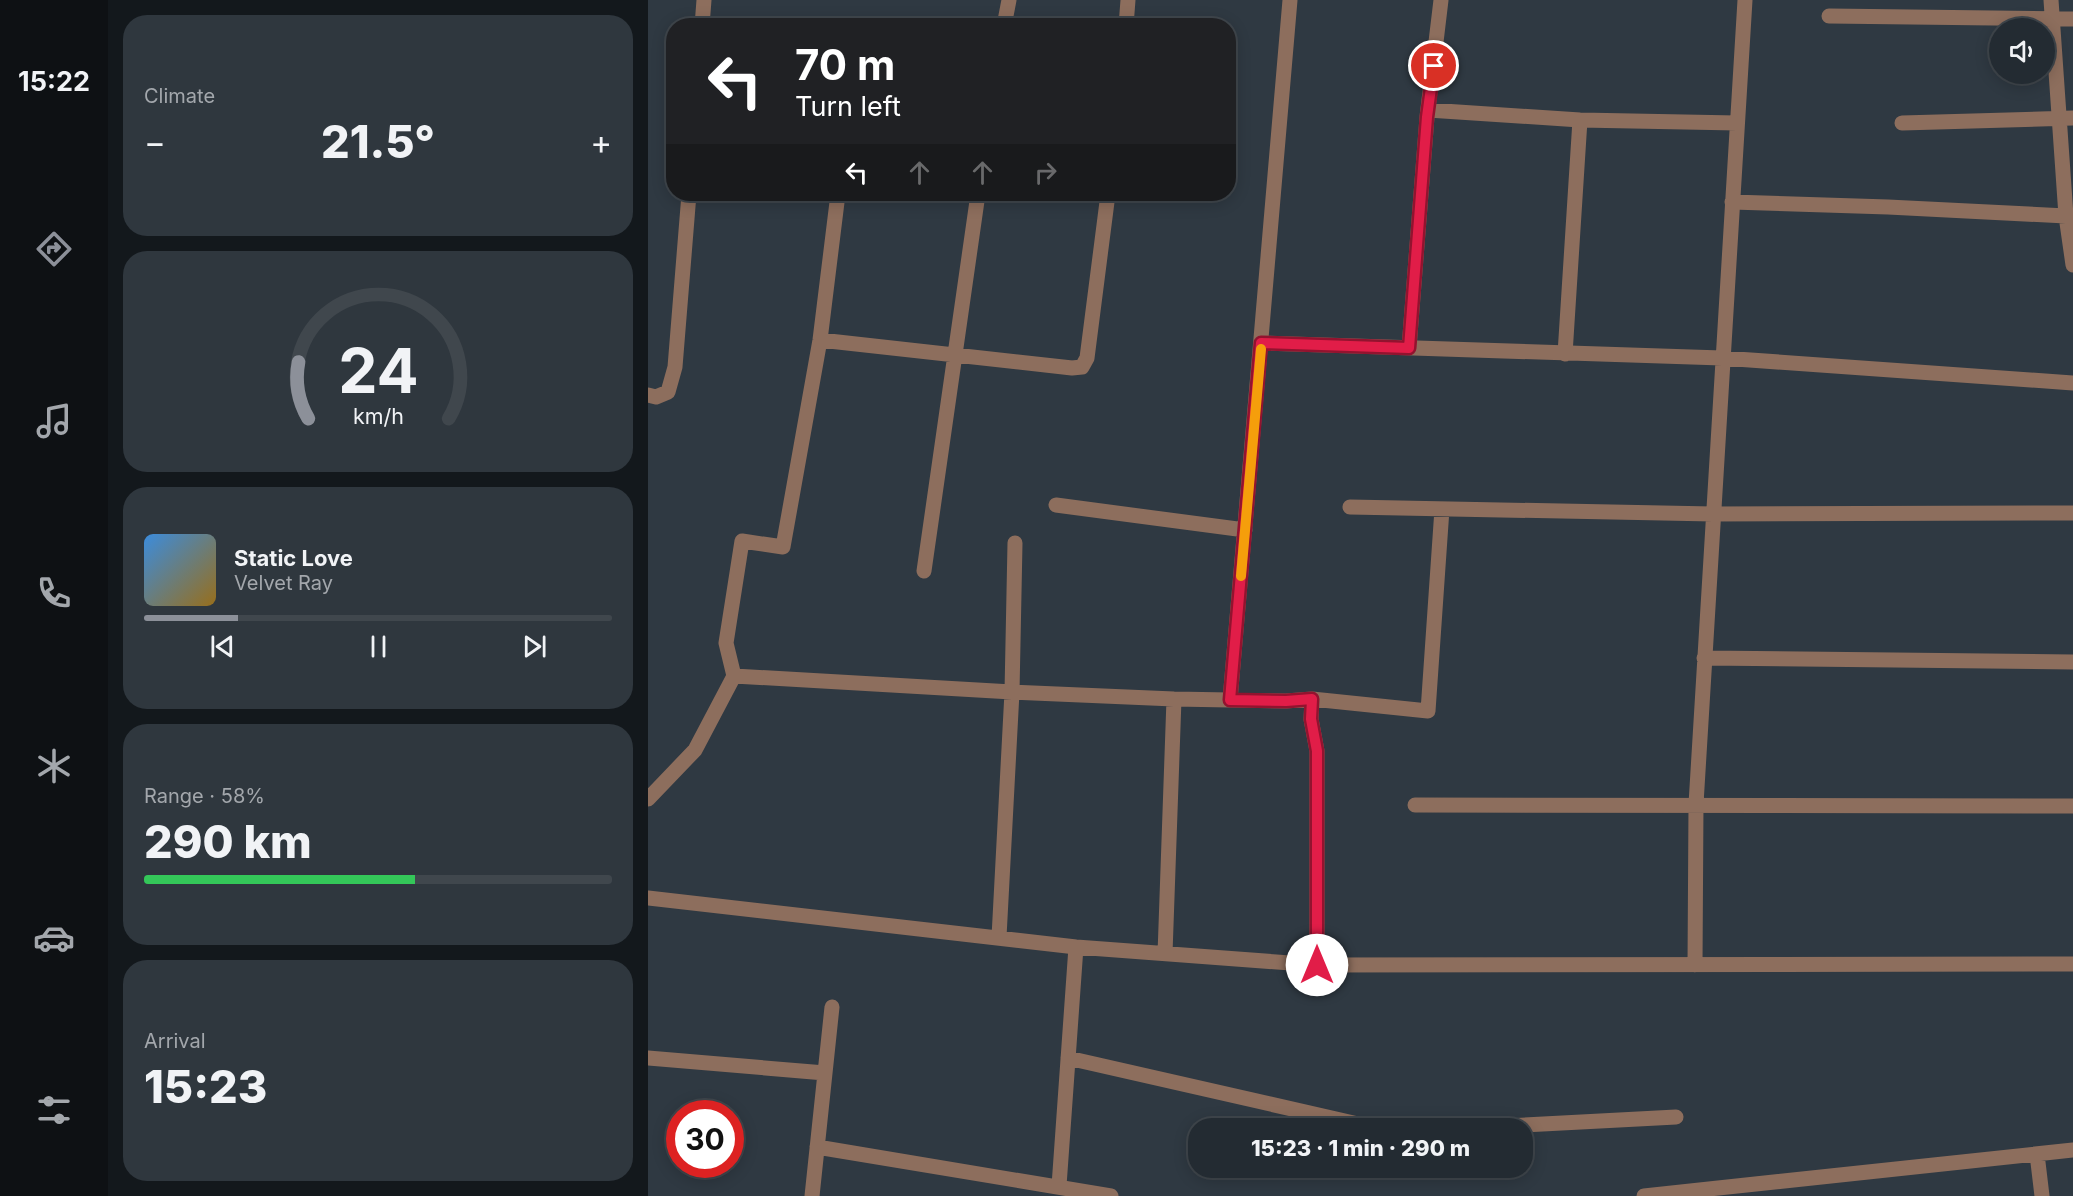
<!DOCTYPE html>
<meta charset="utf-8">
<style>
:root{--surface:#232b32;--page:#2f373e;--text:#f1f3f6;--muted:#a3a7ac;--line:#40474d;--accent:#8c9099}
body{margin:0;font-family:Inter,sans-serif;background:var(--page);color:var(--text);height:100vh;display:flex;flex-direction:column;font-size:22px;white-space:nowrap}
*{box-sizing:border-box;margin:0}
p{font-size:20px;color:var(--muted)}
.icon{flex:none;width:33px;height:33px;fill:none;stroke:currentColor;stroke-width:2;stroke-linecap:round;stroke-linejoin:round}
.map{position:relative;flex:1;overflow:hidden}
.drawer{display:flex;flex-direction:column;gap:15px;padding:15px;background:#13181c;width:540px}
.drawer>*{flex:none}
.top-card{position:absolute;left:18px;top:18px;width:570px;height:183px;border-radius:24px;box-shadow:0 3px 15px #0003,0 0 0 2px var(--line);background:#202124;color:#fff;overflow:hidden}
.tools{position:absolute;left:1341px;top:18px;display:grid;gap:12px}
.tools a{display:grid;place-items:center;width:66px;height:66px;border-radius:50%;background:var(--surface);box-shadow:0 3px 15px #0003,0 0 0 2px var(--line);font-size:30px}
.speed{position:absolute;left:18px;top:1100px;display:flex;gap:12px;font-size:30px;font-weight:700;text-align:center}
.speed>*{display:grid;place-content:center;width:78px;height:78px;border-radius:50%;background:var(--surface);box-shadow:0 3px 15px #0003,0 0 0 2px var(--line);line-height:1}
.speed .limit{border:9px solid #d22;background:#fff;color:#111}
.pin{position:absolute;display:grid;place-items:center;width:51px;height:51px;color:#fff;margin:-26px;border:3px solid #fff;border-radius:50%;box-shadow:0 2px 6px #0007}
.me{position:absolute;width:66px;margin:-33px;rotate:0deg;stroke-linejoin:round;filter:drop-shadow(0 0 4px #0008)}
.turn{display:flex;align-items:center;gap:21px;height:126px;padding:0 30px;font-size:27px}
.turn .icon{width:78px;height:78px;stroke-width:2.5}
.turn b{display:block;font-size:42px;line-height:51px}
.lanes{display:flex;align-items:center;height:57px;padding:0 30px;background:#0003;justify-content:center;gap:30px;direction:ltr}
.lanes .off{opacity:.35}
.big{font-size:45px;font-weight:800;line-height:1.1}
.drawer .widget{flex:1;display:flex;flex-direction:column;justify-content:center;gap:9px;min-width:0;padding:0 21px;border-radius:24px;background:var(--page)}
.drawer .dial{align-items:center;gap:0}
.dial svg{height:156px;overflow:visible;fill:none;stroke:var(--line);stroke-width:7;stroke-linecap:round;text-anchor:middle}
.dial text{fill:var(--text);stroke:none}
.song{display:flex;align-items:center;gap:18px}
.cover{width:72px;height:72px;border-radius:9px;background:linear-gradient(135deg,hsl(210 70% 55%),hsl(40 70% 35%))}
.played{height:6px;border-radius:3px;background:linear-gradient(90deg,var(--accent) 20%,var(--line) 20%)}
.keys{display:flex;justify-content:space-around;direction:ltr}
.heat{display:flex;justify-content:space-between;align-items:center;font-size:33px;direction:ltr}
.charge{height:9px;border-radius:4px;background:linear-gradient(90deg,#34c759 58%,var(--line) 0)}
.trip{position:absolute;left:540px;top:1118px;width:345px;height:60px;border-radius:24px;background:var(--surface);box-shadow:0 3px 15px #0003,0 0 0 2px var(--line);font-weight:800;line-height:60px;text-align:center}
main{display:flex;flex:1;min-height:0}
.menu{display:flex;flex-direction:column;width:108px;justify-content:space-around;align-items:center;background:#0e1114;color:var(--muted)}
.menu .icon{width:42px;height:42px}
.menu .current{color:var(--accent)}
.menu b{font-size:27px;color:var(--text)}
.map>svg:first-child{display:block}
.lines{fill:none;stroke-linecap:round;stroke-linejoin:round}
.minor{stroke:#8d6e5d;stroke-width:15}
.route-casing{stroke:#92132f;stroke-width:15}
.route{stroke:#e11d48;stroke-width:10}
.slow{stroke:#f59e0b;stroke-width:10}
</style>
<main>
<nav class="menu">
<b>15:22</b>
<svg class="icon current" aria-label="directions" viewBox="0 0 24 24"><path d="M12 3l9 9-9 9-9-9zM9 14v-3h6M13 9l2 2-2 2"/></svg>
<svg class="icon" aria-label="music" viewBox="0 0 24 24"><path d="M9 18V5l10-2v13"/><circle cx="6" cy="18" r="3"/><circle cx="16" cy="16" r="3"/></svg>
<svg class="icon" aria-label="phone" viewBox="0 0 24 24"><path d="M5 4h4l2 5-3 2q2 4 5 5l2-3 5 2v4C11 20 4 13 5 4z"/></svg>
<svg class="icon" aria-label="climate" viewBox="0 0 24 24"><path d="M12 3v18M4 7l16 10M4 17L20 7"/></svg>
<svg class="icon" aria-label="car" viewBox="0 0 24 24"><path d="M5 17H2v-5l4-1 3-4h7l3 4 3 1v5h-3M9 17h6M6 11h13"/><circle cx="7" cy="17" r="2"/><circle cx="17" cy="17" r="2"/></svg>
<svg class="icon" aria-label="filters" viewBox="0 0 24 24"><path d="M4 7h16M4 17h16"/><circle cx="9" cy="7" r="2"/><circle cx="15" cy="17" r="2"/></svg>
</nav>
<section class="drawer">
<div class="widget"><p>Climate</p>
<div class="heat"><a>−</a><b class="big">21.5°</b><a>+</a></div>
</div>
<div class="widget dial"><svg viewBox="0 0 100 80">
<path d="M14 69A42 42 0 1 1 86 69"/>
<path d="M14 69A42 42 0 0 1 9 40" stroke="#8c9099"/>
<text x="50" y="56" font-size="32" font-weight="700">24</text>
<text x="50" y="72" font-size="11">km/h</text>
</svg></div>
<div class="widget">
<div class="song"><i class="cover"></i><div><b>Static Love</b><p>Velvet Ray</p></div></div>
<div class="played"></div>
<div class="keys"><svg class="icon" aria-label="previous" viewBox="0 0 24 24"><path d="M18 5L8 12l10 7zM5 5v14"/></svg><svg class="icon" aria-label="pause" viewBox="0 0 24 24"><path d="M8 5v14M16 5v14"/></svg><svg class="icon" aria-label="next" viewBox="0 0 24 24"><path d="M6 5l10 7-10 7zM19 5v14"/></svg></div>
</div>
<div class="widget"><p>Range · 58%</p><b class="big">290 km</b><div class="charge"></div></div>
<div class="widget"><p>Arrival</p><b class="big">15:23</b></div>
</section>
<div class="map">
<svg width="1425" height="1196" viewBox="0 0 1425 1196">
<rect width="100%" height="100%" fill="#2f3942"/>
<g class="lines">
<path class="minor" d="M 1403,0 L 1418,216 L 1425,265
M 1181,16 L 1425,19
M 54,26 L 56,0
M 356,26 L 361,0
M 478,26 L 480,0
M 780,110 L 932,120 L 1089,123
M 1254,123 L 1425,118
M 1084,202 L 1240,207 L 1418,216
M 172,340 L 424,368 L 434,367 L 439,358 L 460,194
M 613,343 L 1074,358 L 1425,383
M 761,348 L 779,117 L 793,0
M 917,354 L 932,120
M 0,395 L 8,397 L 20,392 L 27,367 L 41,194
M 408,505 L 597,530
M 702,507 L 1065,514 L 1425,513
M 276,571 L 330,194
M 1056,658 L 1425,662
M 86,676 L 78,643 L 94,541 L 135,547 L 172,340 L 190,194
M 664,699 L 663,719 L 669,751 L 669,965
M 582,700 L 642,0
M 0,799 L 47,750 L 86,676 L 364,692 L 526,699 L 638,701 L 664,699 L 780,711 L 794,509
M 767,805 L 1425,806
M 0,898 L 428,947 L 669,965 L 1425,964
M 351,937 L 364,692 L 367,543
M 517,954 L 526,699
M 1047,965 L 1048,804 L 1097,0
M 0,1058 L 177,1073
M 420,1058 L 710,1124 L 750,1128
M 819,1128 L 1028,1117
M 169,1147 L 463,1196
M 1389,1154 L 1394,1196
M 411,1186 L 428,947
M 164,1196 L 184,1007
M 996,1196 L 1425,1150"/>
</g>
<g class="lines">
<defs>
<path id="route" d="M 669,965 L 669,751 L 663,719 L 664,699 L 638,701 L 582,700 L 613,343 L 761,348 L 779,117 L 786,66"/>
</defs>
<use href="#route" class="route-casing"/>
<use href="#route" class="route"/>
<path class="slow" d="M 593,576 L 613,349"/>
</g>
</svg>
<div class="tools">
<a><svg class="icon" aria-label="sound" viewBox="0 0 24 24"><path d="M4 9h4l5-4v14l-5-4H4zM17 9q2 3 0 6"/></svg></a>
</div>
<div class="speed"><div class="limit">30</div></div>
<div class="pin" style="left:786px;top:66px;background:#d93025"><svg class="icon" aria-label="arrive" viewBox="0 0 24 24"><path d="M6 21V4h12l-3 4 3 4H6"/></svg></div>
<svg class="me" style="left:669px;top:965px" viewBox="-20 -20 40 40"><circle r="19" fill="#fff"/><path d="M0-13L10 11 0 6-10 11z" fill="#e11d48"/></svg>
<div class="trip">15:23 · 1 min · 290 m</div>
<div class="top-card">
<div class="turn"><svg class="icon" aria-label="left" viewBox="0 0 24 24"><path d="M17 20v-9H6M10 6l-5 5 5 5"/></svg><div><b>70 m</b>Turn left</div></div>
<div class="lanes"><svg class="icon" aria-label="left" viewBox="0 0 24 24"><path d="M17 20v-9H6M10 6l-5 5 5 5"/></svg><svg class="icon off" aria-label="ahead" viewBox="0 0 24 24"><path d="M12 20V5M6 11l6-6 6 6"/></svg><svg class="icon off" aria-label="ahead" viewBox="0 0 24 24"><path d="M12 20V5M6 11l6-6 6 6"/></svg><svg class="icon off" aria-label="right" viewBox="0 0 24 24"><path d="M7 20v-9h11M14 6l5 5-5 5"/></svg></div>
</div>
</div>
</main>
